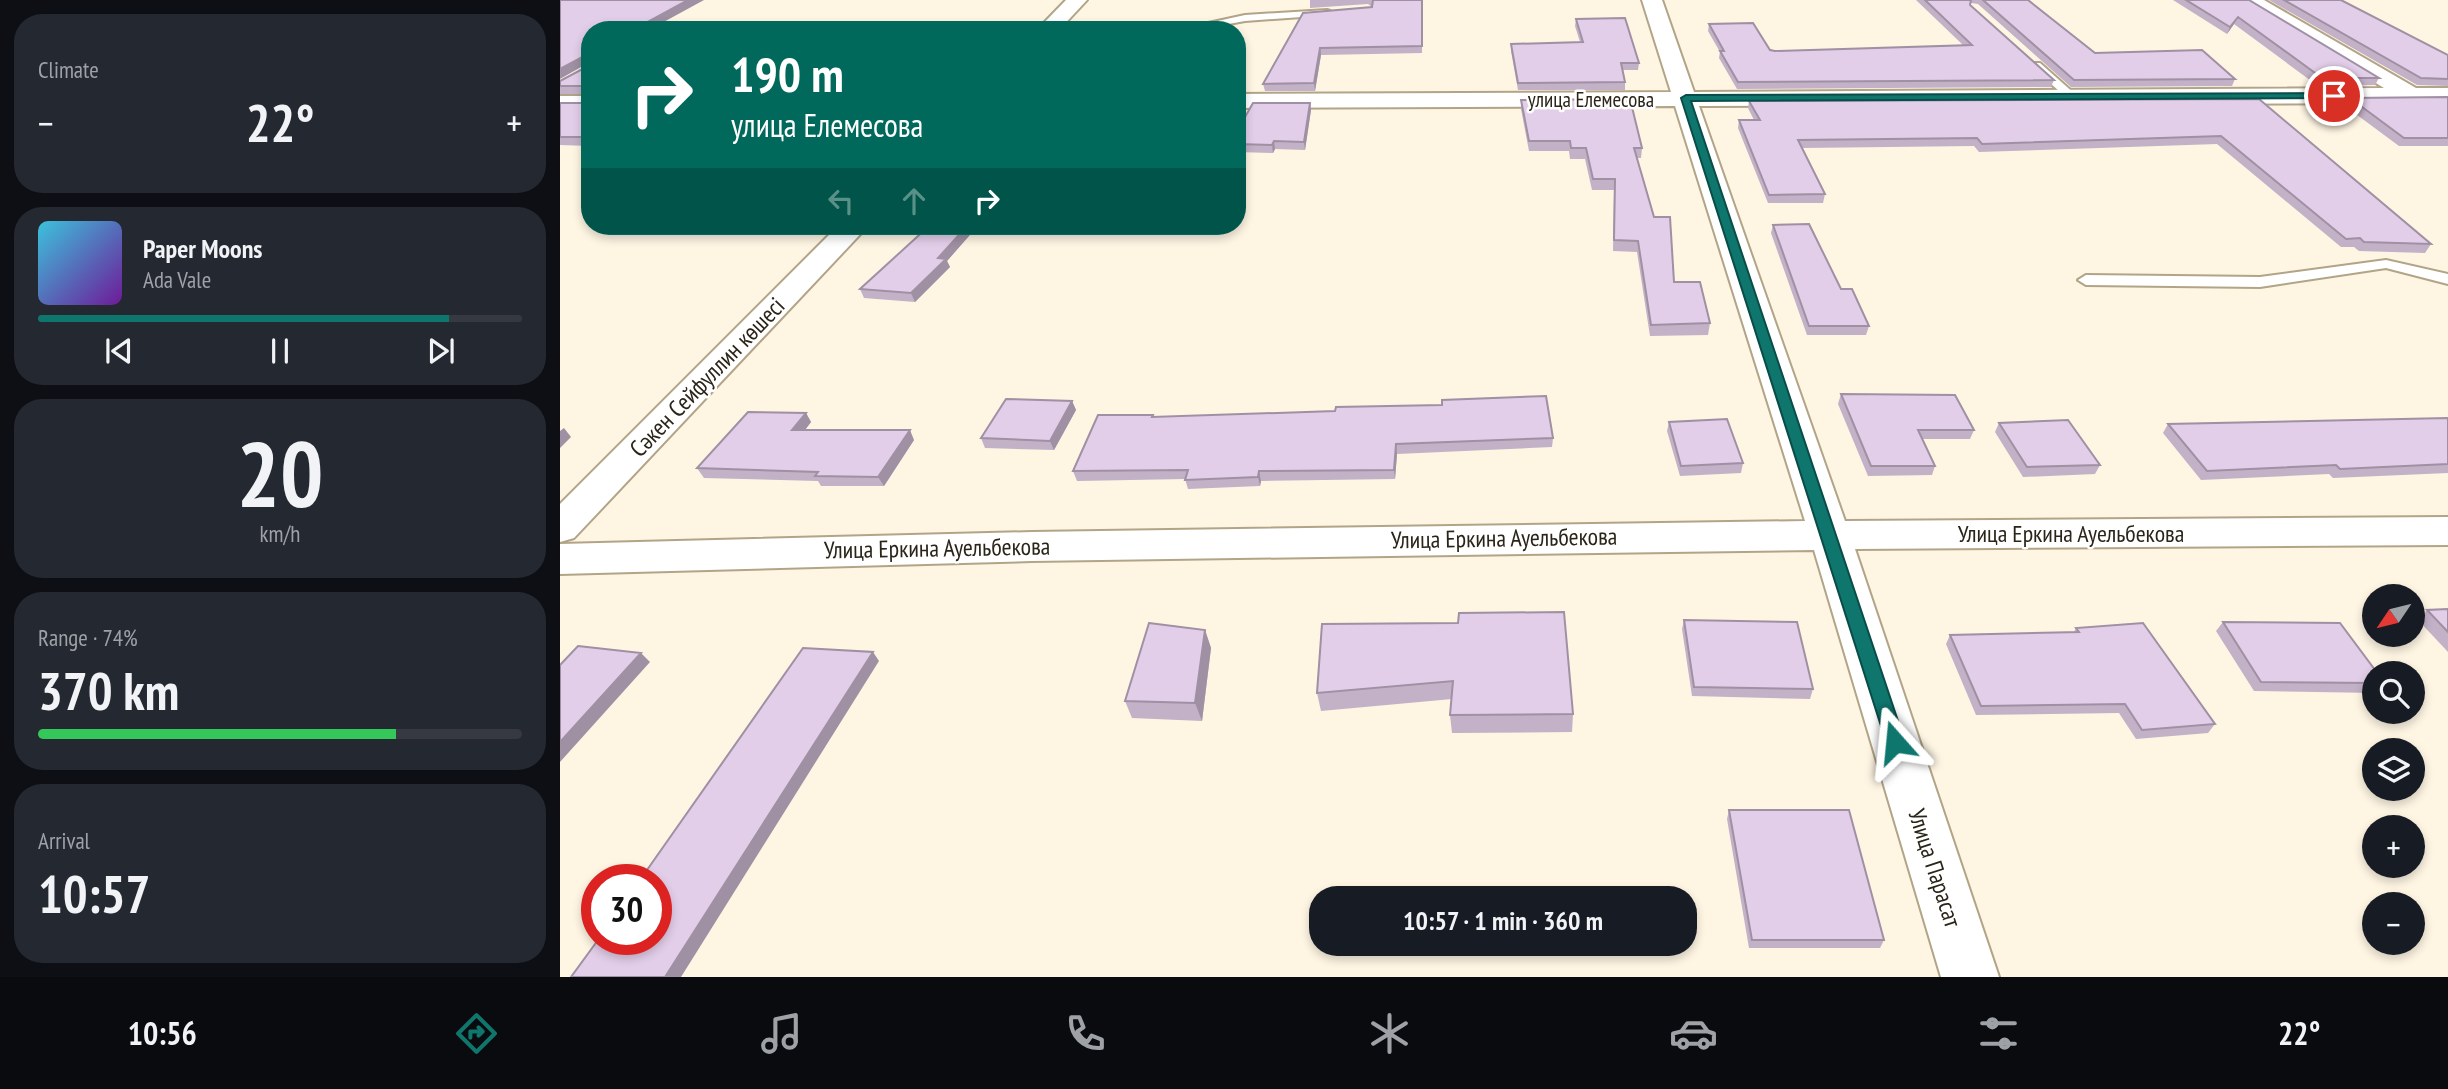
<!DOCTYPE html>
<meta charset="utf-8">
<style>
:root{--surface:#171b24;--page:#242831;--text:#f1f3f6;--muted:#9ea1a6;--line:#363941;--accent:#0f766e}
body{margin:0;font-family:"PT Sans Narrow",sans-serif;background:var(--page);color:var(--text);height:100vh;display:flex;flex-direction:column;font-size:26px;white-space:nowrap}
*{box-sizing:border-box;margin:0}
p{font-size:23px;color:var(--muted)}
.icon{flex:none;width:38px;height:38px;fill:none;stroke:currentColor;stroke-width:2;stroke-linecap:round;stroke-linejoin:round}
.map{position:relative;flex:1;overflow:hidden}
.sheet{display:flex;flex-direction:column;gap:14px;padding:14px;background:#0d0f14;width:560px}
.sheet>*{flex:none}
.hud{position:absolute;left:21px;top:21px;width:665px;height:214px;border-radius:28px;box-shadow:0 4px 10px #0003;background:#00695c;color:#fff;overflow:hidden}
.needle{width:46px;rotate:235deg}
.tools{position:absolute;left:1802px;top:584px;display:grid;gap:14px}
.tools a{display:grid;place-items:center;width:63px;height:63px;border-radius:50%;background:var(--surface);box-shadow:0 4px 10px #0003;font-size:35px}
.speed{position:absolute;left:21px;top:864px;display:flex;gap:14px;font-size:35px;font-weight:700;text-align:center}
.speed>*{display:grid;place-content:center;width:91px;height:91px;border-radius:50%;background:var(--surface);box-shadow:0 4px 10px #0003;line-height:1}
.speed .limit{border:10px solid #d22;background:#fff;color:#111}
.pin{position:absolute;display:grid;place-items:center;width:60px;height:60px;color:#fff;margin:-30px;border:4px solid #fff;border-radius:50%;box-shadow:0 2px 7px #0007}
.me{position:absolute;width:77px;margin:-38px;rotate:342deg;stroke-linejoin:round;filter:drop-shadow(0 0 5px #0008)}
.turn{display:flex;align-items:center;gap:24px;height:147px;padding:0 35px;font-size:32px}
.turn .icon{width:91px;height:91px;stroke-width:2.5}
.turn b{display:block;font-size:49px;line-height:60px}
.lanes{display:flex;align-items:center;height:66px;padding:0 35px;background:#0003;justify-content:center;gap:35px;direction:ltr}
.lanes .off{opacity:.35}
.big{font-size:52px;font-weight:700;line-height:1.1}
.sheet .card{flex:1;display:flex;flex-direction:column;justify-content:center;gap:10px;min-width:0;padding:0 24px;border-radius:28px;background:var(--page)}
.sheet .dial{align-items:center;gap:0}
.dial b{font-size:91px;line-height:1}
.song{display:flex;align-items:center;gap:21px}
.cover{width:84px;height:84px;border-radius:10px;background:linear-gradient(135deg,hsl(190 70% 55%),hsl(280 70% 35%))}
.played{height:7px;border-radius:4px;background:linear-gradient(90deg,var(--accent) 85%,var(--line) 85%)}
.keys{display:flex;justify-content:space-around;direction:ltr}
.heat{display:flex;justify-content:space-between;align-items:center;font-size:38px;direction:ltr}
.charge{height:10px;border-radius:5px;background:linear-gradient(90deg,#34c759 74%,var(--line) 0)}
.trip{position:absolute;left:749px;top:886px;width:388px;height:70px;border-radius:28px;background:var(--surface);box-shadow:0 4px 10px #0003;font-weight:700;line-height:70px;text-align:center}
.tabs{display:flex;height:112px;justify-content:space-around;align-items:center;background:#090b0e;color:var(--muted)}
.tabs .icon{width:49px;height:49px}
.tabs .selected{color:var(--accent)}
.tabs b{font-size:32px;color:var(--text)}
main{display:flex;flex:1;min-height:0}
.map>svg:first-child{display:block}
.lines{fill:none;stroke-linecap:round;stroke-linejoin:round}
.service-casing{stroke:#b2a487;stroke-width:4}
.minor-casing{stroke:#b2a487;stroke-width:4}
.tertiary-casing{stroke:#b2a487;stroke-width:4}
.service{fill:#fff;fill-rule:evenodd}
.minor{fill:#fff;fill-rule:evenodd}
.tertiary{fill:#fff;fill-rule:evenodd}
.wall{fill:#c3b1c8}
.shaded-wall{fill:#9f90a3}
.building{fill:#e3cee9;stroke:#9f90a3;stroke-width:2}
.route{fill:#0f766e;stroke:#0a4d48;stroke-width:2}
.labels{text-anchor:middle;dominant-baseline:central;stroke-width:5;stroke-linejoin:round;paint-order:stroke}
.far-street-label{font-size:21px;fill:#2a2419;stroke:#fff}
.street-label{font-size:24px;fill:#2a2419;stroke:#fff}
</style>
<main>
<section class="sheet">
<div class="card"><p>Climate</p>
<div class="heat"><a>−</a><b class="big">22°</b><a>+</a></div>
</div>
<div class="card">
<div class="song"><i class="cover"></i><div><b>Paper Moons</b><p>Ada Vale</p></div></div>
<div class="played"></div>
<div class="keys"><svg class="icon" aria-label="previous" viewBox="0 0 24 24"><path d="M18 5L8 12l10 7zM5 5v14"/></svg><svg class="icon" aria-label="pause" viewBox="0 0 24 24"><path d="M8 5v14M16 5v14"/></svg><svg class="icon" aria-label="next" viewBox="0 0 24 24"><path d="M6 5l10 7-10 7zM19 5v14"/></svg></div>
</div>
<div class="card dial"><b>20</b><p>km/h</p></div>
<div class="card"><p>Range · 74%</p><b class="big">370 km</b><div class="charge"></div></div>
<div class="card"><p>Arrival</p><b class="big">10:57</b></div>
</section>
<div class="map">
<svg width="1888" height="977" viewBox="0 0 1888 977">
<rect width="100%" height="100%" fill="#fef5e3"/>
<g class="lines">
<defs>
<path id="service" d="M 767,10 L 770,11 L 770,15 L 685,21 L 636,30 L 639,25 L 685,15 Z
M 1472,63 L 1480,63 L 1516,95 L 1516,99 L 1508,99 L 1472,67 Z
M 1826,260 L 1888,274 L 1888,284 L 1826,268 L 1700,287 L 1526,285 L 1518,280 L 1526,275 L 1700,277 Z"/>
<path id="minor" d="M 1082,0 L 1102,0 L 1134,92 L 1824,88 L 1680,0 L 1704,0 L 1856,88 L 1888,88 L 1888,102 L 1853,103 L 1139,106 L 1285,521 L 1888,517 L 1888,545 L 1295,549 L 1439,977 L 1381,977 L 1254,550 L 472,561 L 0,574 L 0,544 L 472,532 L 1245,521 L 1115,106 L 677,108 L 677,94 L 1111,92 Z
M 0,96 L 30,96 L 30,110 L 0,110 Z"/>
<path id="tertiary" d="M 506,0 L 527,0 L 499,30 L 477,30 Z
M 278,226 L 308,226 L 14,538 L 0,542 L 0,504 Z"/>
</defs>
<use href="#service" class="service-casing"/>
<use href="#minor" class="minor-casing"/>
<use href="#tertiary" class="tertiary-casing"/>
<use href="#service" class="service"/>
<use href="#minor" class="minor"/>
<use href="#tertiary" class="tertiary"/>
</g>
<path class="wall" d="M 750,0 L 862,0 L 862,53 L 761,55 L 755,91 L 705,91 L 703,84 L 812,7 L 808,4 L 750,8 Z
M 1356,0 L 1468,0 L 1535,53 L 1675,79 L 1672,86 L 1511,87 L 1418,4 L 1411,3 L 1410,5 L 1494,80 L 1491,87 L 1177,89 L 1159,58 L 1160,52 L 1148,31 L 1149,24 L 1215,51 L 1403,45 Z
M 1613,0 L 1689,0 L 1819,78 L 1815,85 L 1758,86 L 1674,24 L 1667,34 Z
M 1709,0 L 1781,0 L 1888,55 L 1888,86 L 1857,85 Z
M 1016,19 L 1079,63 L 1078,70 L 1063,70 L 1065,82 L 1065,90 L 958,90 L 951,51 L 951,44 L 1020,42 L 1015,26 Z
M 30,65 L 30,146 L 0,145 L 0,103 L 27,103 L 27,94 L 0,94 L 0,81 Z
M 1888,97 L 1888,146 L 1839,146 L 1785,106 L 1790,98 Z
M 1699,99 L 1871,244 L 1865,253 L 1799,251 L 1794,247 L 1781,247 L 1657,144 L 1419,152 L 1414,146 L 1242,148 L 1265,194 L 1263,203 L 1208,203 L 1178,128 L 1179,120 L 1194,120 L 1188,108 L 1189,101 Z
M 961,100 L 1082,148 L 1081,158 L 1077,158 L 1114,282 L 1150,323 L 1148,335 L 1090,336 L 1077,252 L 1053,251 L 1054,190 L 1032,190 L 1025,159 L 1010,159 L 1009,151 L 969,151 L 961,109 Z
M 750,103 L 751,110 L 745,150 L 715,149 L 713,153 L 677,152 L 677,131 Z
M 1213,225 L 1281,289 L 1309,326 L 1306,335 L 1247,335 L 1211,233 Z
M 369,226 L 415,226 L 416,228 L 387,261 L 390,267 L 355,302 L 304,298 L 300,289 Z
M 1281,394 L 1414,430 L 1410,439 L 1362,439 L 1375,466 L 1372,475 L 1308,476 L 1278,404 Z
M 512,401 L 516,410 L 494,450 L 425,448 L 421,438 Z
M 246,413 L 251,422 L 245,430 L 354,440 L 324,486 L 261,486 L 258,481 L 144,478 L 137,468 Z
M 594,417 L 993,438 L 992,447 L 837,454 L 835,479 L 701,481 L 700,486 L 628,489 L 625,479 L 517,481 L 513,471 Z
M 1888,418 L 1888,473 L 1773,478 L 1769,474 L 1641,480 L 1603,433 L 1608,424 Z
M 1109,422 L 1183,463 L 1181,473 L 1120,476 L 1107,431 Z
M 1439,423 L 1540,465 L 1535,474 L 1463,477 L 1435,432 Z
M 1888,609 L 1888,652 L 1858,620 L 1867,610 Z
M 1124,620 L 1253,689 L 1250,699 L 1132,696 L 1122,629 Z
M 1663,622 L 1815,674 L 1815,693 L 1694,691 L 1656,631 Z
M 762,624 L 1013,714 L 1012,732 L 892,733 L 890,715 L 892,699 L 761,711 L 757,693 Z
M 1516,628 L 1655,724 L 1648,733 L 1576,739 L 1559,713 L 1416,715 L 1386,644 L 1390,635 L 1514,632 Z
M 645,630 L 651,648 L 642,721 L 572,718 L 565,701 Z
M 1169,810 L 1324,940 L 1320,948 L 1189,948 L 1167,819 Z"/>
<path class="shaded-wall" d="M 128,0 L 144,0 L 89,30 L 73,30 Z
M 1678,17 L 1674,24 L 1667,34 L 1670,27 Z
M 760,48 L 761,55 L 755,91 L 754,83 Z
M 30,53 L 30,62 L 0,79 L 0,69 Z
M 750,103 L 751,110 L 745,150 L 744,142 Z
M 714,141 L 715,149 L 713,153 L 712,145 Z
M 407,226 L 415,226 L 416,228 L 387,261 L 390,267 L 355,302 L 351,293 L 378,258 Z
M 512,401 L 516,410 L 494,450 L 490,441 Z
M 246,413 L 251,422 L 238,439 L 232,430 Z
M 4,428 L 11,437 L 0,448 L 0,431 Z
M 350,430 L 354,440 L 324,486 L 318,477 Z
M 836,444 L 837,454 L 835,479 L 834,470 Z
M 699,471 L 701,481 L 700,486 L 698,477 Z
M 645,630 L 651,648 L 642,721 L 635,703 Z
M 313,652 L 319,661 L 121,977 L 105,977 Z
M 81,653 L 90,662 L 0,762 L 0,742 Z"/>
<path class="building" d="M 0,0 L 128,0 L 73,30 L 30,30 L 30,53 L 0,69 Z
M 813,0 L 862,0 L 862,46 L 760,48 L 754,83 L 703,84 L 743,13 L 812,7 Z
M 1365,0 L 1411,0 L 1410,5 L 1494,80 L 1178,82 L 1160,51 L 1164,51 L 1149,24 L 1193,23 L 1210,50 L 1215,51 L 1412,45 Z
M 1423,0 L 1468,0 L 1535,53 L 1642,50 L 1675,79 L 1514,80 Z
M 1626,0 L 1689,0 L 1819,78 L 1762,78 L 1678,17 L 1670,27 Z
M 1724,0 L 1781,0 L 1888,55 L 1888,79 L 1861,78 Z
M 1065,18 L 1079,63 L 1061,63 L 1065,82 L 958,83 L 951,44 L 1023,42 L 1016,19 Z
M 30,65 L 30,137 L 0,137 L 0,103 L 27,103 L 27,86 L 0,86 L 0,81 Z
M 1888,97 L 1888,138 L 1844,138 L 1790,98 Z
M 1070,99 L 1082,148 L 1074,148 L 1094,217 L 1110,217 L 1114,282 L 1140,282 L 1150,323 L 1091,325 L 1078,241 L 1054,240 L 1055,179 L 1033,179 L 1026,148 L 1011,148 L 1010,141 L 969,141 L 961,100 Z
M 1699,99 L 1871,244 L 1804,242 L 1800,238 L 1786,239 L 1661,136 L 1422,144 L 1417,138 L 1238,140 L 1265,194 L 1209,195 L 1179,120 L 1200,120 L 1189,101 Z
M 693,103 L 750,103 L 744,142 L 714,141 L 712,145 L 677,144 L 677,131 Z
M 1249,224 L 1281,289 L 1292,289 L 1309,326 L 1249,326 L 1213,225 Z
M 369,226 L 407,226 L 378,258 L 386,259 L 351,293 L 300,289 Z
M 1281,394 L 1395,395 L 1414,430 L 1358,430 L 1375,466 L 1311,466 Z
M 986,396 L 993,438 L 836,444 L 834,470 L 699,471 L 698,477 L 625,480 L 628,470 L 513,471 L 538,415 L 593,415 L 592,417 L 775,411 L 776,407 L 882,405 L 882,400 Z
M 446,399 L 512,401 L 490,441 L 421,438 Z
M 188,412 L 246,413 L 232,430 L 350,430 L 318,477 L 255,476 L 258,472 L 137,468 Z
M 1888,418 L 1888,464 L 1780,469 L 1776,465 L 1647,471 L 1608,424 Z
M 1167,419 L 1183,463 L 1121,466 L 1109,422 Z
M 1508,420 L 1540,465 L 1467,467 L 1439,423 Z
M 1888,609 L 1888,632 L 1867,610 Z
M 1004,612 L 1013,714 L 890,715 L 893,681 L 757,693 L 762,624 L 898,623 L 899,613 Z
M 1124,620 L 1237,622 L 1253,689 L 1134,687 Z
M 1663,622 L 1780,623 L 1818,674 L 1815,674 L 1815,683 L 1701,682 Z
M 589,623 L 645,630 L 635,703 L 565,701 Z
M 1583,623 L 1655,724 L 1582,730 L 1565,704 L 1421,706 L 1390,635 L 1519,632 L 1516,628 Z
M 18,646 L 81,653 L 0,742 L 0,665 Z
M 243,648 L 313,652 L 105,977 L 11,977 L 38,940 L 96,940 L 96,880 L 80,880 Z
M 1169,810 L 1289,810 L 1324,940 L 1192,940 Z"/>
<path class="route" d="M 1774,93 L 1779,96 L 1777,98 L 1131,101 L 1345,742 L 1342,748 L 1335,751 L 1328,748 L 1121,98 L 1126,95 Z"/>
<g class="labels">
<g class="far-street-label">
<text x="1031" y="99">улица Елемесова</text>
</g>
<g class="street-label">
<text transform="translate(147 377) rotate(-46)">Сәкен Сейфуллин көшесі</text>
<text x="1511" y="533">Улица Еркина Ауельбекова</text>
<text transform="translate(944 538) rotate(-1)">Улица Еркина Ауельбекова</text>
<text transform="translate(377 548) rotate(-1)">Улица Еркина Ауельбекова</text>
<text transform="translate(1375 868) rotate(72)">Улица Парасат</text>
</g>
</g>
</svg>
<div class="tools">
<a><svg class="needle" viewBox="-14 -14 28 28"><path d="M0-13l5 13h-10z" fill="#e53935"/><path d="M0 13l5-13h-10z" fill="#9ea1a6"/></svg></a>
<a><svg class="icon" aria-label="search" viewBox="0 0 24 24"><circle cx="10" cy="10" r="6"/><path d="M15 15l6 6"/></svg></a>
<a><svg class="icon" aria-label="layers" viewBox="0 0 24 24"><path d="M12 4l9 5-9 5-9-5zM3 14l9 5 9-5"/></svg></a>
<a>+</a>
<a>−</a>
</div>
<div class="speed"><div class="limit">30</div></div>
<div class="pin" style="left:1774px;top:96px;background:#d93025"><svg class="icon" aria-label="arrive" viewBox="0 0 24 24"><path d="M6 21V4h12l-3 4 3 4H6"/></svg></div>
<svg class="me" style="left:1335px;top:742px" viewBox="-20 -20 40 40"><path d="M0-17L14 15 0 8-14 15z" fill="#0f766e" stroke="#fff" stroke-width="4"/></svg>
<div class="trip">10:57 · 1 min · 360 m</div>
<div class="hud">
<div class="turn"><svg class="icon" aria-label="right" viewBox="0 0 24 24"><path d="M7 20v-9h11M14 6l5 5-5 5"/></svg><div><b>190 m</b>улица Елемесова</div></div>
<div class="lanes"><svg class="icon off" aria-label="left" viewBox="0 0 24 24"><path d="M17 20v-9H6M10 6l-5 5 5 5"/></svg><svg class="icon off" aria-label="ahead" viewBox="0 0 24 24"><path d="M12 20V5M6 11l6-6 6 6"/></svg><svg class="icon" aria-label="right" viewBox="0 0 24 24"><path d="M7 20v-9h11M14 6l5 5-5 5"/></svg></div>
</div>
</div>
</main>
<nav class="tabs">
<b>10:56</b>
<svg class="icon selected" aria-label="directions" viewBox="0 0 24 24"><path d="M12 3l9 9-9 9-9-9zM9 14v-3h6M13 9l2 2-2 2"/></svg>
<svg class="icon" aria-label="music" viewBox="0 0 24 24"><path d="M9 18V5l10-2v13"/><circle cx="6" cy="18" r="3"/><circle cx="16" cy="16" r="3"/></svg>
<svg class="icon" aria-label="phone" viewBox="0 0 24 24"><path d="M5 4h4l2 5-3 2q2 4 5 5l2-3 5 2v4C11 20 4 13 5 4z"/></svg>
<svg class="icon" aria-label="climate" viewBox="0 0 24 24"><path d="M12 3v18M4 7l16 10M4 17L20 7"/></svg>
<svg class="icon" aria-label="car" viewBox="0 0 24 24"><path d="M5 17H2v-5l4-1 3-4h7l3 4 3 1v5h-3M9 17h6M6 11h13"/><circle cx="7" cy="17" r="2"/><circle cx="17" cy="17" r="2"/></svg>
<svg class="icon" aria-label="filters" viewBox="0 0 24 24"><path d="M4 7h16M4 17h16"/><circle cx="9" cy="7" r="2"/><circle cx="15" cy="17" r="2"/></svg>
<b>22°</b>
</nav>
